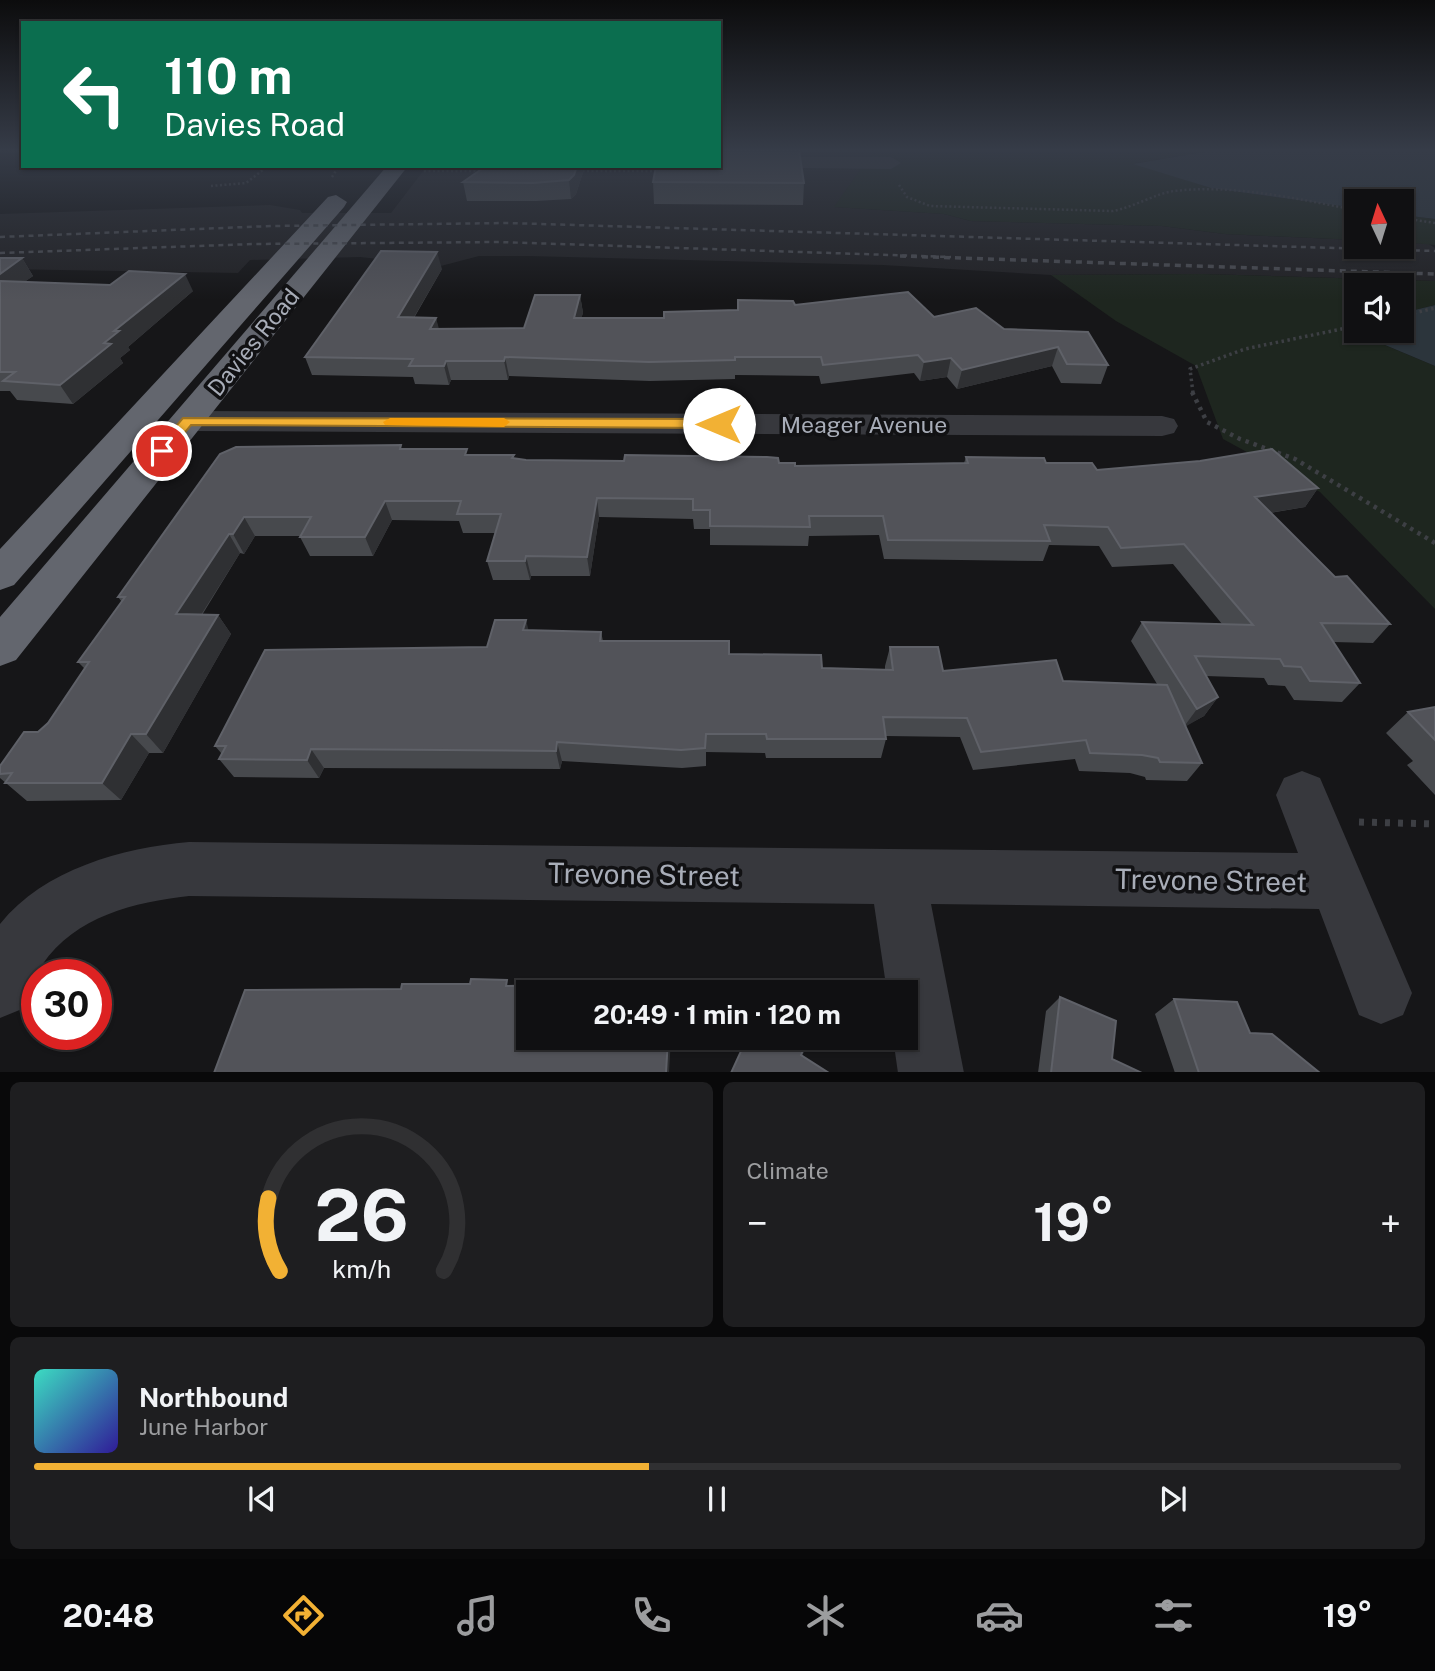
<!DOCTYPE html>
<meta charset="utf-8">
<style>
:root{--surface:#101012;--page:#1e1e20;--text:#f1f3f6;--muted:#9c9d9f;--line:#303032;--accent:#f2b134}
body{margin:0;font-family:"Public Sans",sans-serif;background:var(--page);color:var(--text);height:100vh;display:flex;flex-direction:column;font-size:26px;white-space:nowrap}
*{box-sizing:border-box;margin:0}
p{font-size:23px;color:var(--muted)}
.icon{flex:none;width:38px;height:38px;fill:none;stroke:currentColor;stroke-width:2;stroke-linecap:round;stroke-linejoin:round}
.map{position:relative;height:1072px;overflow:hidden}
.panel{display:flex;flex-direction:column;gap:10px;padding:10px;background:#09090a;flex:1}
.panel>*{flex:none}
.banner{position:absolute;left:21px;top:21px;width:700px;height:147px;border-radius:0px;box-shadow:0 2px 5px #0004,0 0 0 2px var(--line);background:#0b6e4f;color:#fff;overflow:hidden}
.needle{width:46px;rotate:356deg}
.controls{position:absolute;left:1344px;top:189px;display:grid;gap:14px}
.controls a{display:grid;place-items:center;width:70px;height:70px;border-radius:0px;background:var(--surface);box-shadow:0 2px 5px #0004,0 0 0 2px var(--line);font-size:35px}
.speed{position:absolute;left:21px;top:959px;display:flex;gap:14px;font-size:35px;font-weight:700;text-align:center}
.speed>*{display:grid;place-content:center;width:91px;height:91px;border-radius:50%;background:var(--surface);box-shadow:0 2px 5px #0004,0 0 0 2px var(--line);line-height:1}
.speed .limit{border:10px solid #d22;background:#fff;color:#111}
.pin{position:absolute;display:grid;place-items:center;width:60px;height:60px;color:#fff;margin:-30px;border:4px solid #fff;border-radius:50%;box-shadow:0 2px 7px #0007}
.me{position:absolute;width:77px;margin:-38px;rotate:270deg;stroke-linejoin:round;filter:drop-shadow(0 0 5px #0008)}
.turn{display:flex;align-items:center;gap:24px;height:147px;padding:0 28px;font-size:32px}
.turn .icon{width:91px;height:91px;stroke-width:2.5}
.turn b{display:block;font-size:49px;line-height:60px}
.big{font-size:52px;font-weight:700;line-height:1.1}
.panel .card{flex:1;display:flex;flex-direction:column;justify-content:center;gap:10px;min-width:0;padding:0 24px;border-radius:10px;background:var(--page)}
.panel .dial{align-items:center;gap:0}
.dial svg{height:182px;overflow:visible;fill:none;stroke:var(--line);stroke-width:7;stroke-linecap:round;text-anchor:middle}
.dial text{fill:var(--text);stroke:none}
.song{display:flex;align-items:center;gap:21px}
.cover{width:84px;height:84px;border-radius:10px;background:linear-gradient(135deg,hsl(170 70% 55%),hsl(250 70% 35%))}
.played{height:7px;border-radius:4px;background:linear-gradient(90deg,var(--accent) 45%,var(--line) 45%)}
.keys{display:flex;justify-content:space-around;direction:ltr}
.heat{display:flex;justify-content:space-between;align-items:center;font-size:38px;direction:ltr}
.panel .tiles{flex:1;display:grid;gap:10px;grid-template-columns:1fr 1fr}
.card:last-child{grid-column:span 2}
.trip{position:absolute;left:516px;top:980px;width:402px;height:70px;border-radius:0px;background:var(--surface);box-shadow:0 2px 5px #0004,0 0 0 2px var(--line);font-weight:700;line-height:70px;text-align:center}
.menu{display:flex;height:112px;justify-content:space-around;align-items:center;background:#060607;color:var(--muted)}
.menu .icon{width:49px;height:49px}
.menu .current{color:var(--accent)}
.menu b{font-size:32px;color:var(--text)}
.map>svg:first-child{display:block}
.built{fill:#222225}
.green{fill:#1e261f}
.water{fill:#2c353c}
.lines{fill:none;stroke-linecap:round;stroke-linejoin:round}
.path-far3{stroke:#3d3f44;stroke-width:2.5;stroke-dasharray:2 2.5;stroke-linecap:butt}
.path-far2{stroke:#3d3f44;stroke-width:3.5;stroke-dasharray:2.5 3.5;stroke-linecap:butt}
.path-far1{stroke:#3d3f44;stroke-width:4.5;stroke-dasharray:3.5 5;stroke-linecap:butt}
.path{stroke:#3d3f44;stroke-width:7;stroke-dasharray:5 8;stroke-linecap:butt}
.minor{fill:#37383d;fill-rule:evenodd}
.highway{fill:#63666e;fill-rule:evenodd}
.rail-far1{stroke:#4a4c52;stroke-width:2.5;stroke-dasharray:5 4.5;stroke-linecap:butt}
.rail{stroke:#4a4c52;stroke-width:3.5;stroke-dasharray:6 5;stroke-linecap:butt}
.wall{fill:#47494d}
.shaded-wall{fill:#2f3033}
.building{fill:#525359;stroke:#5f6168;stroke-width:2}
.route{fill:#f2b134;stroke:#9d7322;stroke-width:2}
.slow{fill:#f59e0b}
.labels{text-anchor:middle;dominant-baseline:central;stroke-width:7;stroke-linejoin:round;paint-order:stroke}
.street-label{font-size:23px;fill:#a8adb8;stroke:#111113}
.near-street-label{font-size:28px;fill:#a8adb8;stroke:#111113}
</style>
<div class="map">
<svg width="1435" height="1073" viewBox="0 0 1435 1073">
<rect width="100%" height="100%" fill="#161618"/>
<path class="built" d="M 719,150 L 878,150 L 872,153 L 835,207 L 944,214 L 971,221 L 1162,226 L 1225,234 L 1356,240 L 1356,247 L 1402,247 L 1402,242 L 1429,244 L 1435,248 L 1435,281 L 1202,274 L 1051,275 L 883,265 L 527,256 L 479,256 L 441,266 L 360,257 L 250,260 L 238,273 L 0,269 L 0,214 L 270,205 L 300,210 L 302,213 L 391,213 L 427,166 L 719,166 Z"/>
<path class="green" d="M 878,150 L 1216,150 L 1135,163 L 1211,188 L 1356,208 L 1356,240 L 1225,234 L 1162,226 L 971,221 L 944,214 L 834,207 L 872,153 Z
M 1402,215 L 1435,219 L 1435,245 L 1402,242 Z
M 1202,274 L 1435,281 L 1435,305 L 1402,313 L 1402,285 L 1356,285 L 1356,324 L 1344,328 L 1435,366 L 1435,609 L 1320,492 L 1223,439 L 1196,366 L 1116,321 L 1051,275 Z"/>
<path class="water" d="M 1216,150 L 1435,150 L 1435,219 L 1402,215 L 1402,201 L 1356,201 L 1356,208 L 1211,188 L 1133,164 Z
M 1435,305 L 1435,366 L 1342,327 L 1356,324 L 1356,331 L 1402,331 L 1402,313 Z"/>
<g class="lines">
<path class="path-far3" d="M 424,171 L 485,171
M 578,171 L 660,171
M 332,177 L 339,166
M 899,185 L 907,197 L 930,206 L 1113,211 C 1134,207 1157,193 1174,191 C 1235,184 1297,199 1356,210
M 211,186 L 246,183 L 268,166
M 1402,218 L 1435,223"/>
<path class="path-far2" d="M 1402,316 L 1435,308
M 1193,393 L 1190,369 L 1245,349 L 1356,326"/>
<path class="path-far1" d="M 1192,392 L 1207,422 L 1240,439 L 1295,459 L 1435,543"/>
<path class="path" d="M 1359,822 L 1435,824"/>
<path class="minor" d="M 719,157 L 891,157 L 901,163 L 891,169 L 712,167 L 719,166 Z
M 187,411 L 1162,416 L 1174,419 L 1178,426 L 1174,433 L 1162,436 L 187,431 L 175,428 L 171,421 L 175,414 Z
M 1302,771 L 1320,778 L 1412,993 L 1403,1015 L 1381,1024 L 1359,1015 L 1319,909 L 931,904 L 964,1073 L 898,1073 L 893,1038 L 906,1038 L 906,992 L 887,992 L 874,904 L 189,896 C 135,902 75,916 42,965 C 33,978 29,994 22,1009 L 0,1018 L 0,924 C 44,869 122,848 189,842 L 1298,853 L 1276,795 L 1284,778 Z"/>
<path class="highway" d="M 387,166 L 408,166 L 16,660 L 0,666 L 0,617 Z
M 336,195 L 347,202 L 344,207 L 14,585 L 0,590 L 0,549 L 328,197 Z"/>
<path class="rail-far1" d="M 0,237 L 271,226 L 508,223 L 1435,251
M 0,253 L 254,244 L 499,242 L 951,257"/>
<path class="rail" d="M 900,256 L 1435,274"/>
</g>
<path class="wall" d="M 585,166 L 576,194 L 571,199 L 536,201 L 467,201 L 463,182 Z
M 653,182 L 804,183 L 803,205 L 654,204 Z
M 0,258 L 22,258 L 33,276 L 24,282 L 193,291 L 128,347 L 130,350 L 120,358 L 123,363 L 73,404 L 17,400 L 10,391 L 0,391 Z
M 442,269 L 414,318 L 436,318 L 438,328 L 524,328 L 580,295 L 583,313 L 581,318 L 664,318 L 737,310 L 795,305 L 934,317 L 1004,329 L 1088,332 L 1108,365 L 1101,384 L 1061,383 L 1052,366 L 957,389 L 947,377 L 920,381 L 914,373 L 821,384 L 819,376 L 735,375 L 735,379 L 650,381 L 509,376 L 508,380 L 451,380 L 449,385 L 415,384 L 413,377 L 312,375 L 305,357 Z
M 403,449 L 526,460 L 779,463 L 795,466 L 964,463 L 966,457 L 1046,463 L 1097,470 L 1318,488 L 1305,507 L 1270,513 L 1335,577 L 1390,624 L 1373,643 L 1333,642 L 1360,683 L 1342,702 L 1294,700 L 1285,686 L 1268,685 L 1264,678 L 1206,676 L 1218,697 L 1204,716 L 1185,726 L 1202,763 L 1187,781 L 1146,780 L 1145,777 L 1130,773 L 1079,771 L 1075,759 L 973,770 L 960,737 L 886,736 L 886,739 L 881,758 L 766,758 L 765,753 L 706,752 L 706,766 L 682,768 L 562,761 L 560,769 L 324,768 L 319,778 L 234,777 L 219,759 L 222,754 L 215,746 L 487,647 L 528,630 L 601,632 L 603,641 L 729,654 L 822,668 L 885,670 L 885,666 L 890,647 L 943,671 L 1063,681 L 1157,684 L 1131,641 L 1142,622 L 1222,624 L 1173,564 L 1112,567 L 1099,546 L 1049,545 L 1043,561 L 884,559 L 879,535 L 809,536 L 808,546 L 710,545 L 710,529 L 694,529 L 693,519 L 599,517 L 590,576 L 531,576 L 530,580 L 493,580 L 487,561 L 495,533 L 463,533 L 459,521 L 392,520 L 373,556 L 310,556 L 300,537 L 301,536 L 255,536 L 244,554 L 240,553 L 202,615 L 218,615 L 231,634 L 163,753 L 149,753 L 121,800 L 27,801 L 0,778 L 0,766 L 48,723 L 85,669 L 78,662 L 122,602 L 118,597 L 220,454 Z
M 1435,707 L 1435,795 L 1407,765 L 1413,761 L 1386,733 L 1408,712 Z
M 1060,997 L 1112,1059 L 1142,1073 L 1038,1073 L 1046,1011 Z
M 1174,999 L 1250,1033 L 1320,1073 L 1175,1073 L 1155,1014 Z"/>
<path class="shaded-wall" d="M 577,166 L 585,166 L 576,194 L 571,199 L 569,180 Z
M 437,252 L 442,269 L 403,336 L 398,317 Z
M 22,258 L 33,276 L 1,299 L 0,297 L 0,274 Z
M 185,274 L 193,291 L 128,347 L 130,350 L 120,358 L 123,363 L 73,404 L 60,385 L 104,343 L 114,331 Z
M 580,295 L 583,313 L 576,336 L 574,318 Z
M 436,318 L 441,336 L 430,329 Z
M 1058,347 L 1052,366 L 957,389 L 962,370 Z
M 505,357 L 509,376 L 508,380 L 504,361 Z
M 951,358 L 947,377 L 920,381 L 924,362 Z
M 446,361 L 451,380 L 449,385 L 444,366 Z
M 1318,488 L 1305,507 L 1243,517 L 1255,497 Z
M 597,498 L 599,517 L 590,576 L 587,557 Z
M 385,501 L 392,520 L 373,556 L 365,537 Z
M 244,517 L 255,536 L 244,554 L 233,534 Z
M 229,534 L 240,553 L 189,634 L 176,614 Z
M 526,556 L 531,576 L 530,580 L 525,561 Z
M 218,615 L 231,634 L 163,753 L 146,734 Z
M 526,620 L 531,640 L 523,630 Z
M 1218,697 L 1204,716 L 1183,728 L 1197,709 Z
M 131,734 L 149,753 L 121,800 L 102,783 Z
M 557,742 L 562,761 L 560,769 L 556,751 Z
M 311,749 L 324,768 L 319,778 L 307,760 Z
M 668,1038 L 671,1038 L 669,1073 L 666,1073 Z
M 808,1038 L 810,1038 L 797,1068 L 801,1055 Z"/>
<path class="building" d="M 719,150 L 799,150 L 804,183 L 653,182 L 656,166 L 719,166 Z
M 486,166 L 577,166 L 574,175 L 569,180 L 533,183 L 463,182 Z
M 381,251 L 437,252 L 398,317 L 436,318 L 430,329 L 524,328 L 535,295 L 580,295 L 574,318 L 664,318 L 664,312 L 738,310 L 738,300 L 793,301 L 795,305 L 908,292 L 934,317 L 976,308 L 1004,329 L 1088,332 L 1108,365 L 1067,364 L 1058,347 L 962,370 L 951,358 L 924,362 L 918,355 L 823,365 L 821,357 L 735,357 L 735,360 L 649,362 L 505,357 L 504,361 L 446,361 L 444,366 L 409,366 L 413,359 L 305,357 Z
M 0,258 L 22,258 L 0,274 Z
M 129,271 L 185,274 L 114,331 L 119,331 L 104,343 L 111,344 L 60,385 L 3,381 L 15,372 L 0,372 L 0,281 L 110,285 Z
M 401,445 L 400,449 L 467,449 L 465,455 L 514,455 L 512,458 L 526,460 L 624,461 L 625,455 L 767,457 L 778,458 L 779,463 L 795,463 L 795,466 L 968,463 L 966,457 L 1044,458 L 1046,463 L 1092,463 L 1097,470 L 1200,461 L 1272,449 L 1318,488 L 1255,497 L 1335,577 L 1347,576 L 1390,624 L 1321,623 L 1360,683 L 1310,681 L 1301,667 L 1284,666 L 1280,659 L 1195,656 L 1218,697 L 1197,709 L 1142,622 L 1253,625 L 1184,544 L 1121,548 L 1108,527 L 1044,525 L 1050,541 L 888,540 L 883,516 L 809,516 L 810,527 L 710,526 L 710,510 L 693,510 L 693,499 L 597,498 L 587,557 L 526,556 L 525,561 L 487,561 L 501,514 L 457,514 L 461,501 L 385,501 L 365,537 L 300,537 L 311,517 L 244,517 L 233,534 L 229,534 L 176,614 L 218,615 L 146,734 L 131,734 L 102,783 L 5,783 L 12,773 L 0,774 L 0,766 L 24,732 L 38,732 L 48,723 L 89,662 L 78,662 L 125,597 L 118,597 L 220,454 L 236,447 Z
M 495,620 L 526,620 L 523,630 L 601,632 L 600,641 L 729,641 L 729,654 L 821,655 L 822,668 L 893,670 L 890,647 L 938,647 L 943,671 L 1056,660 L 1063,681 L 1167,685 L 1202,763 L 1160,762 L 1158,758 L 1142,755 L 1090,753 L 1086,740 L 981,752 L 967,718 L 883,717 L 886,739 L 767,739 L 766,734 L 706,734 L 705,748 L 681,750 L 557,742 L 556,751 L 311,749 L 307,760 L 219,759 L 226,746 L 215,746 L 265,650 L 487,647 Z
M 1435,707 L 1435,740 L 1408,712 Z
M 471,979 L 507,980 L 506,986 L 544,985 L 543,992 L 528,992 L 528,1038 L 668,1038 L 666,1073 L 214,1073 L 245,990 L 401,989 L 402,984 L 470,984 Z
M 1060,997 L 1116,1021 L 1112,1059 L 1142,1073 L 1051,1073 Z
M 1174,999 L 1237,1002 L 1250,1033 L 1272,1034 L 1320,1073 L 1199,1073 Z
M 747,1038 L 808,1038 L 801,1055 L 829,1073 L 731,1073 Z"/>
<linearGradient id="sky" x2="0" y2="1"><stop stop-color="#0c0c0d"/><stop offset="0.5" stop-color="#363c48"/><stop offset="1" stop-color="#363c48" stop-opacity="0"/></linearGradient>
<rect width="1435" height="300" fill="url(#sky)"/>
<path class="route" d="M 183,418 L 719,419 L 725,424 L 719,428 L 191,425 L 167,454 L 157,454 L 157,448 Z"/>
<path class="slow" d="M 390,418 L 504,418 L 510,422 L 504,427 L 385,425 L 383,422 Z"/>
<g class="labels">
<g class="street-label">
<text transform="translate(253 342) rotate(-51)">Davies Road</text>
<text x="864" y="424">Meager Avenue</text>
</g>
<g class="near-street-label">
<text transform="translate(644 874) rotate(1)">Trevone Street</text>
<text transform="translate(1211 880) rotate(1)">Trevone Street</text>
</g>
</g>
</svg>
<div class="controls">
<a><svg class="needle" viewBox="-14 -14 28 28"><path d="M0-13l5 13h-10z" fill="#e53935"/><path d="M0 13l5-13h-10z" fill="#9c9d9f"/></svg></a>
<a><svg class="icon" aria-label="sound" viewBox="0 0 24 24"><path d="M4 9h4l5-4v14l-5-4H4zM17 9q2 3 0 6"/></svg></a>
</div>
<div class="speed"><div class="limit">30</div></div>
<div class="pin" style="left:162px;top:451px;background:#d93025"><svg class="icon" aria-label="arrive" viewBox="0 0 24 24"><path d="M6 21V4h12l-3 4 3 4H6"/></svg></div>
<svg class="me" style="left:719px;top:424px" viewBox="-20 -20 40 40"><circle r="19" fill="#fff"/><path d="M0-13L10 11 0 6-10 11z" fill="#f2b134"/></svg>
<div class="trip">20:49 · 1 min · 120 m</div>
<div class="banner">
<div class="turn"><svg class="icon" aria-label="left" viewBox="0 0 24 24"><path d="M17 20v-9H6M10 6l-5 5 5 5"/></svg><div><b>110 m</b>Davies Road</div></div>
</div>
</div>
<section class="panel">
<div class="tiles">
<div class="card dial"><svg viewBox="0 0 100 80">
<path d="M14 69A42 42 0 1 1 86 69"/>
<path d="M14 69A42 42 0 0 1 9 37" stroke="#f2b134"/>
<text x="50" y="56" font-size="32" font-weight="700">26</text>
<text x="50" y="72" font-size="11">km/h</text>
</svg></div>
<div class="card"><p>Climate</p>
<div class="heat"><a>−</a><b class="big">19°</b><a>+</a></div>
</div>
<div class="card">
<div class="song"><i class="cover"></i><div><b>Northbound</b><p>June Harbor</p></div></div>
<div class="played"></div>
<div class="keys"><svg class="icon" aria-label="previous" viewBox="0 0 24 24"><path d="M18 5L8 12l10 7zM5 5v14"/></svg><svg class="icon" aria-label="pause" viewBox="0 0 24 24"><path d="M8 5v14M16 5v14"/></svg><svg class="icon" aria-label="next" viewBox="0 0 24 24"><path d="M6 5l10 7-10 7zM19 5v14"/></svg></div>
</div>
</div>
</section>
<nav class="menu">
<b>20:48</b>
<svg class="icon current" aria-label="directions" viewBox="0 0 24 24"><path d="M12 3l9 9-9 9-9-9zM9 14v-3h6M13 9l2 2-2 2"/></svg>
<svg class="icon" aria-label="music" viewBox="0 0 24 24"><path d="M9 18V5l10-2v13"/><circle cx="6" cy="18" r="3"/><circle cx="16" cy="16" r="3"/></svg>
<svg class="icon" aria-label="phone" viewBox="0 0 24 24"><path d="M5 4h4l2 5-3 2q2 4 5 5l2-3 5 2v4C11 20 4 13 5 4z"/></svg>
<svg class="icon" aria-label="climate" viewBox="0 0 24 24"><path d="M12 3v18M4 7l16 10M4 17L20 7"/></svg>
<svg class="icon" aria-label="car" viewBox="0 0 24 24"><path d="M5 17H2v-5l4-1 3-4h7l3 4 3 1v5h-3M9 17h6M6 11h13"/><circle cx="7" cy="17" r="2"/><circle cx="17" cy="17" r="2"/></svg>
<svg class="icon" aria-label="filters" viewBox="0 0 24 24"><path d="M4 7h16M4 17h16"/><circle cx="9" cy="7" r="2"/><circle cx="15" cy="17" r="2"/></svg>
<b>19°</b>
</nav>
